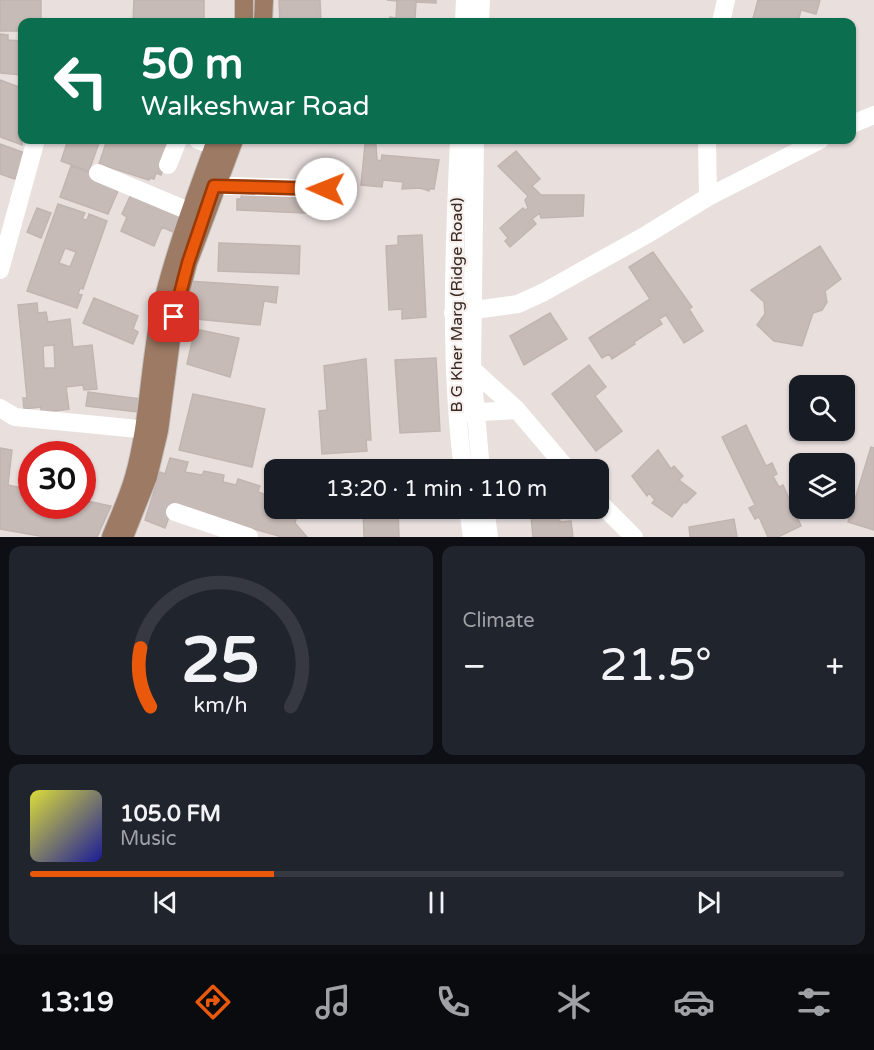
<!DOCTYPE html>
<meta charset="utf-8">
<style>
:root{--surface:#171b24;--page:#20242c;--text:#f1f3f6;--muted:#9ea1a6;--line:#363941;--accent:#ea580c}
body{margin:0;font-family:"Varela Round",sans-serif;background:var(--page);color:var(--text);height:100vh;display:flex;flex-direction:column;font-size:22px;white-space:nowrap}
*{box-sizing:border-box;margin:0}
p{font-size:20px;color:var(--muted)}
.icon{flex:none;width:33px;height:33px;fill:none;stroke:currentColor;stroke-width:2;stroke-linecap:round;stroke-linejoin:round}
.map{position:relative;height:537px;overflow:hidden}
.details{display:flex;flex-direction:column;gap:9px;padding:9px;background:#0d0f14;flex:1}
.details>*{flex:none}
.top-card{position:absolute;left:18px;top:18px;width:838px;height:126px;border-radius:12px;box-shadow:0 2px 4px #0004;background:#0b6e4f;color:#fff;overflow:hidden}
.tools{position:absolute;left:789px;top:375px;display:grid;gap:12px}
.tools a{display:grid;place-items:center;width:66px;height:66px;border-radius:12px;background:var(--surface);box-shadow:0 2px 4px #0004;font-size:30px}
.speed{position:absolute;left:18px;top:441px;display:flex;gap:12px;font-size:30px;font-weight:700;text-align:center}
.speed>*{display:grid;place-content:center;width:78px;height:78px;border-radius:50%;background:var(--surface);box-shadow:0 2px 4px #0004;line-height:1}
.speed .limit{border:9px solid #d22;background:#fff;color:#111}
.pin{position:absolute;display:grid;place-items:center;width:51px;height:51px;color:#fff;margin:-26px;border-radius:12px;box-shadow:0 3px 9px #0006}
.me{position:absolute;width:66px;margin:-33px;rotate:271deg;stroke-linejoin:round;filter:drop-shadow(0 0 4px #0008)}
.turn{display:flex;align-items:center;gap:21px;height:126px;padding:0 24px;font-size:27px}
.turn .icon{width:78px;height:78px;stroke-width:2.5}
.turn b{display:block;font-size:42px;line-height:51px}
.big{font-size:45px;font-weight:600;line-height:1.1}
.details .tile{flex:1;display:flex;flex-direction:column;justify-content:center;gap:9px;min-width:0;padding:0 21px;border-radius:12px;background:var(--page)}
.details .dial{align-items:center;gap:0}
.dial svg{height:156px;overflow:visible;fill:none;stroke:var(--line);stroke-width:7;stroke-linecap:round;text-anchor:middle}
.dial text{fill:var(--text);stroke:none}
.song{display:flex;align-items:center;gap:18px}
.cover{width:72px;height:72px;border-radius:9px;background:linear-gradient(135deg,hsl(60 70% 55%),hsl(240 70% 35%))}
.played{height:6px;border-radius:3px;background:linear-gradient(90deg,var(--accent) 30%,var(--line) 30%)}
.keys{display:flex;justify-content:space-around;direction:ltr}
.heat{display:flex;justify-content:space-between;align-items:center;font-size:33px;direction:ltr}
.details .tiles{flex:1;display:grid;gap:9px;grid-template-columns:1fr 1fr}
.tile:last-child{grid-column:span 2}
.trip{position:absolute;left:264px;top:459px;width:345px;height:60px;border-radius:12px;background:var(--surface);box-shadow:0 2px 4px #0004;font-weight:600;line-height:60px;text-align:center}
.menu{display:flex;height:96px;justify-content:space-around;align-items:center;background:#090b0e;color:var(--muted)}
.menu .icon{width:42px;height:42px}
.menu .on{color:var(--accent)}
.menu b{font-size:27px;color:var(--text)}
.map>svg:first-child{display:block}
.building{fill:#c7bbb7;stroke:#c2b5b1;stroke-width:1.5;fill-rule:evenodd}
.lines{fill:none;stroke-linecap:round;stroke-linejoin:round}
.minor-tunnel{stroke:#c6bbb8;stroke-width:18;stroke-dasharray:18 9;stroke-linecap:butt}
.major-casing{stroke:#c3bfbc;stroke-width:20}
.minor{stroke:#fff;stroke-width:18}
.major{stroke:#9d7a64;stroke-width:18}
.route-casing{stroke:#983908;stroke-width:15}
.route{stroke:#ea580c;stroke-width:10}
.labels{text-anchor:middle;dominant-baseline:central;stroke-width:4.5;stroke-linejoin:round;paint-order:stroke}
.street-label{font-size:16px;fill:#382920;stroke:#f6efee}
</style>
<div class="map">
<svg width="874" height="537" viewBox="0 0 874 537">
<rect width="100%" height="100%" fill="#e9e0de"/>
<path class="building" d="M 0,0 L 41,0 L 41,22 L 22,22 L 22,31 L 0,31 Z
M 134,0 L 204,0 L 204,22 L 133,22 Z
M 279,0 L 320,0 L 321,22 L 280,22 Z
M 387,0 L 436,0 L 436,3 L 416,2 L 415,19 L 422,20 L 422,22 L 389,22 L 390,17 L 396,18 L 397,1 Z
M 758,0 L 820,0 L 816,14 L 801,10 L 798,22 L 752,22 Z
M 0,34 L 8,35 L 8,40 L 22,41 L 22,75 L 0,73 Z
M 0,80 L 22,88 L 22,145 L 0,137 Z
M 68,140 L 100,140 L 89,171 L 61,161 Z
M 107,140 L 169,140 L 172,144 L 161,175 L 156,173 L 154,179 L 150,178 L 149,180 L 99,164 Z
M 0,144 L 25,153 L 15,179 L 0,174 Z
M 365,144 L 376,145 L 377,160 L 381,161 L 382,155 L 439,160 L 434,189 L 429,189 L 429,191 L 420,188 L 402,189 L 403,182 L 383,180 L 382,187 L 361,185 Z
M 516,151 L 540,179 L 532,186 L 541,195 L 584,195 L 583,216 L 541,218 L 540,213 L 532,219 L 536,224 L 510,247 L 505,241 L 508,238 L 500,228 L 523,208 L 525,210 L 528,208 L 525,200 L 528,196 L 498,166 Z
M 71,166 L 121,184 L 108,214 L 60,197 Z
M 242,189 L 329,193 L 327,214 L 237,210 L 237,199 L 241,199 Z
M 132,192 L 181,213 L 173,232 L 162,227 L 154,246 L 121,231 L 127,217 L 122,214 Z
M 58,204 L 85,213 L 82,219 L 87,220 L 89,214 L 107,221 L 83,289 L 80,288 L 78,294 L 82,295 L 77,308 L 27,291 ZM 65,248 L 76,252 L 70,267 L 59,263 Z
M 37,208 L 51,213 L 41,238 L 27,232 Z
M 422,235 L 426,317 L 402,319 L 402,309 L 389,310 L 386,246 L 398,245 L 398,236 Z
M 219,243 L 300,246 L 299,274 L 218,271 Z
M 820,246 L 841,279 L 825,291 L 827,302 L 822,310 L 813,313 L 802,346 L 774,341 L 757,325 L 765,314 L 764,302 L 751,290 Z
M 653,252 L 692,307 L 689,309 L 703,331 L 684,343 L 666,315 L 659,319 L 662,324 L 634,342 L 635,344 L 612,359 L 609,354 L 602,358 L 589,338 L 650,299 L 629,267 Z
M 188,281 L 278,287 L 276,303 L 264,301 L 260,325 L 185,318 Z
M 94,298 L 138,316 L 133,329 L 138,332 L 133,344 L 83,323 Z
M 37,303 L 38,313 L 46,312 L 48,322 L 70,319 L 73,347 L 92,345 L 97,389 L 84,390 L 83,385 L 66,387 L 69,409 L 41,413 L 41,407 L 24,409 L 23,398 L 27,398 L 18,305 ZM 54,345 L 55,368 L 44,368 L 43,346 Z
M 550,313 L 567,339 L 524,365 L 510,336 Z
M 195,329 L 239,338 L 230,377 L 187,364 Z
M 436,358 L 440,431 L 400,433 L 395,360 Z
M 366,359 L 371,440 L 366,440 L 367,451 L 322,454 L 319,411 L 327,410 L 324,366 Z
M 589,365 L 606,387 L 595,396 L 622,431 L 596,451 L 552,394 Z
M 88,392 L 140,399 L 138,412 L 86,406 Z
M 193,394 L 265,409 L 252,467 L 179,450 Z
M 746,425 L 766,466 L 772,463 L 777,474 L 773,476 L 779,487 L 783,485 L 801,526 L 778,537 L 768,537 L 759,517 L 755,519 L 749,508 L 755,505 L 722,437 Z
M 871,447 L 874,448 L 874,530 L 848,522 Z
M 0,448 L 12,450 L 8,485 L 32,490 L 32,506 L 82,506 L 82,500 L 111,506 L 97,537 L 45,537 L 0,529 Z
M 658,450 L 671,469 L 674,466 L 683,476 L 679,480 L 696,493 L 686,503 L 684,502 L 672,517 L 652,503 L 655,500 L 649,493 L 647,496 L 632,476 Z
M 170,458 L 188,462 L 185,472 L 202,475 L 204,471 L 224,475 L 223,482 L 236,485 L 238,479 L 260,486 L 258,492 L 273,497 L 267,516 L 280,519 L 283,508 L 299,508 L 295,523 L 307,537 L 282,537 L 173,506 L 165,528 L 145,520 L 160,472 L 165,474 Z
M 544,464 L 544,470 L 492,469 L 535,465 Z
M 363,508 L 398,508 L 399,537 L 364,537 Z
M 559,513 L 560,522 L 571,521 L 573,537 L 533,537 L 531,517 Z
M 734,519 L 737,537 L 690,537 L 689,527 Z"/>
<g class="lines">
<path class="minor-tunnel" d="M 150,504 L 175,512"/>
<defs>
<path id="major" d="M 244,22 L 244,0
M 263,22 L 264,0
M 111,537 C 119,517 128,498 134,477 C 149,424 149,368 160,314 C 173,255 196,196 216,140
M 124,537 L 148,477 L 159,431 L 174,317 L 188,263 L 234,140"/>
</defs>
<use href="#major" class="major-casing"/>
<path class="minor" d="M 464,22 L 465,0
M 480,22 L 481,0
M 721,22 L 726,0
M 852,124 L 874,115
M 198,140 L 228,151
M 459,140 C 454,250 449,359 463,470
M 475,140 L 472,369 L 481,470
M 707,140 L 708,197
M 168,165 L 178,140
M 98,173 L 203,217
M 202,185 L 326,189
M 0,270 L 35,143
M 453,313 L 518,304 L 544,292 L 646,235 L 708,197 L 820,140
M 467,369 L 472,369 L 517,410 L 568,470
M 0,408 L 15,417 L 159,431
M 462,413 L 517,410
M 598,501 L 634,537
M 468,508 L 472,537
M 485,508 L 489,537
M 175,512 L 249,537"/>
<use href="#major" class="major"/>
</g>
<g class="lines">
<defs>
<path id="route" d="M 174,317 L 188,263 L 214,186 L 326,189"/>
</defs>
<use href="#route" class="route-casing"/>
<use href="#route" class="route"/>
</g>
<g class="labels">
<g class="street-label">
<text transform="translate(457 305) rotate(-90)">B G Kher Marg (Ridge Road)</text>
</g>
</g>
</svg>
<div class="tools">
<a><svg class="icon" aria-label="search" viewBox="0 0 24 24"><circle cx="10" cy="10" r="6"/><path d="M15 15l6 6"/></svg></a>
<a><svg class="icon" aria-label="layers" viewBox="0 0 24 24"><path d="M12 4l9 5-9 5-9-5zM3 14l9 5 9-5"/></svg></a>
</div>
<div class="speed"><div class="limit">30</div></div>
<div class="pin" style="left:174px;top:317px;background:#d93025"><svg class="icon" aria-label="arrive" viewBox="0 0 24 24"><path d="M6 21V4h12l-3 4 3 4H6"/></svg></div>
<svg class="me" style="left:326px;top:189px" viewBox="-20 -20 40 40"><circle r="19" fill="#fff"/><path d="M0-13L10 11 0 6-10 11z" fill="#ea580c"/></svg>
<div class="trip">13:20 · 1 min · 110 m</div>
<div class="top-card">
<div class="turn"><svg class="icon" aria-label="left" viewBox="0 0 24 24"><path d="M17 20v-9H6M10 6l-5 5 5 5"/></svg><div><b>50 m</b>Walkeshwar Road</div></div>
</div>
</div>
<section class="details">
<div class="tiles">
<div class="tile dial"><svg viewBox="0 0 100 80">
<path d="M14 69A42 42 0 1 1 86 69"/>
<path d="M14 69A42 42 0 0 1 9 39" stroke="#ea580c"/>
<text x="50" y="56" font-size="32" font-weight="700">25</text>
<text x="50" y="72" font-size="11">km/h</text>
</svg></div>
<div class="tile"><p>Climate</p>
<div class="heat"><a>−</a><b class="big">21.5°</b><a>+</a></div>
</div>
<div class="tile">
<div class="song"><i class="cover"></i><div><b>105.0 FM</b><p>Music</p></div></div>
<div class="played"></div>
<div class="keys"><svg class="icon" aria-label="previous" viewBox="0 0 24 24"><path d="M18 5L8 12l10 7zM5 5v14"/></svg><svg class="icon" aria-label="pause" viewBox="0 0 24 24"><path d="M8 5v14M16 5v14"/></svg><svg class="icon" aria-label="next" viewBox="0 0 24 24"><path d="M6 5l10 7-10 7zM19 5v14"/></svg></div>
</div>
</div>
</section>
<nav class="menu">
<b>13:19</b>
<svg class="icon on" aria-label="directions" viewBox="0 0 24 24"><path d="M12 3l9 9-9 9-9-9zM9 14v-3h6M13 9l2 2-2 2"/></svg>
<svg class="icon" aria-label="music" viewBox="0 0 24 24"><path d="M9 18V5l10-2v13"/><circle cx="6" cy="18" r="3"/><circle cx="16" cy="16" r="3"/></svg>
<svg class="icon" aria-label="phone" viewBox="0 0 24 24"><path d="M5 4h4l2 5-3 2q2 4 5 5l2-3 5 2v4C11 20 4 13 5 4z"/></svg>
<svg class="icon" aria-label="climate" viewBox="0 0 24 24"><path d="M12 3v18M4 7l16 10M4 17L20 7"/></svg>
<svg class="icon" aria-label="car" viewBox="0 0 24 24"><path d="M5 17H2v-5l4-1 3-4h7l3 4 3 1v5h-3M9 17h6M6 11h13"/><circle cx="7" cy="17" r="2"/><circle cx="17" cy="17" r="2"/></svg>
<svg class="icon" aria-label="filters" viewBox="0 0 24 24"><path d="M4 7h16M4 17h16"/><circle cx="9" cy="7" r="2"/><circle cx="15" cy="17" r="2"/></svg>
</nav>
